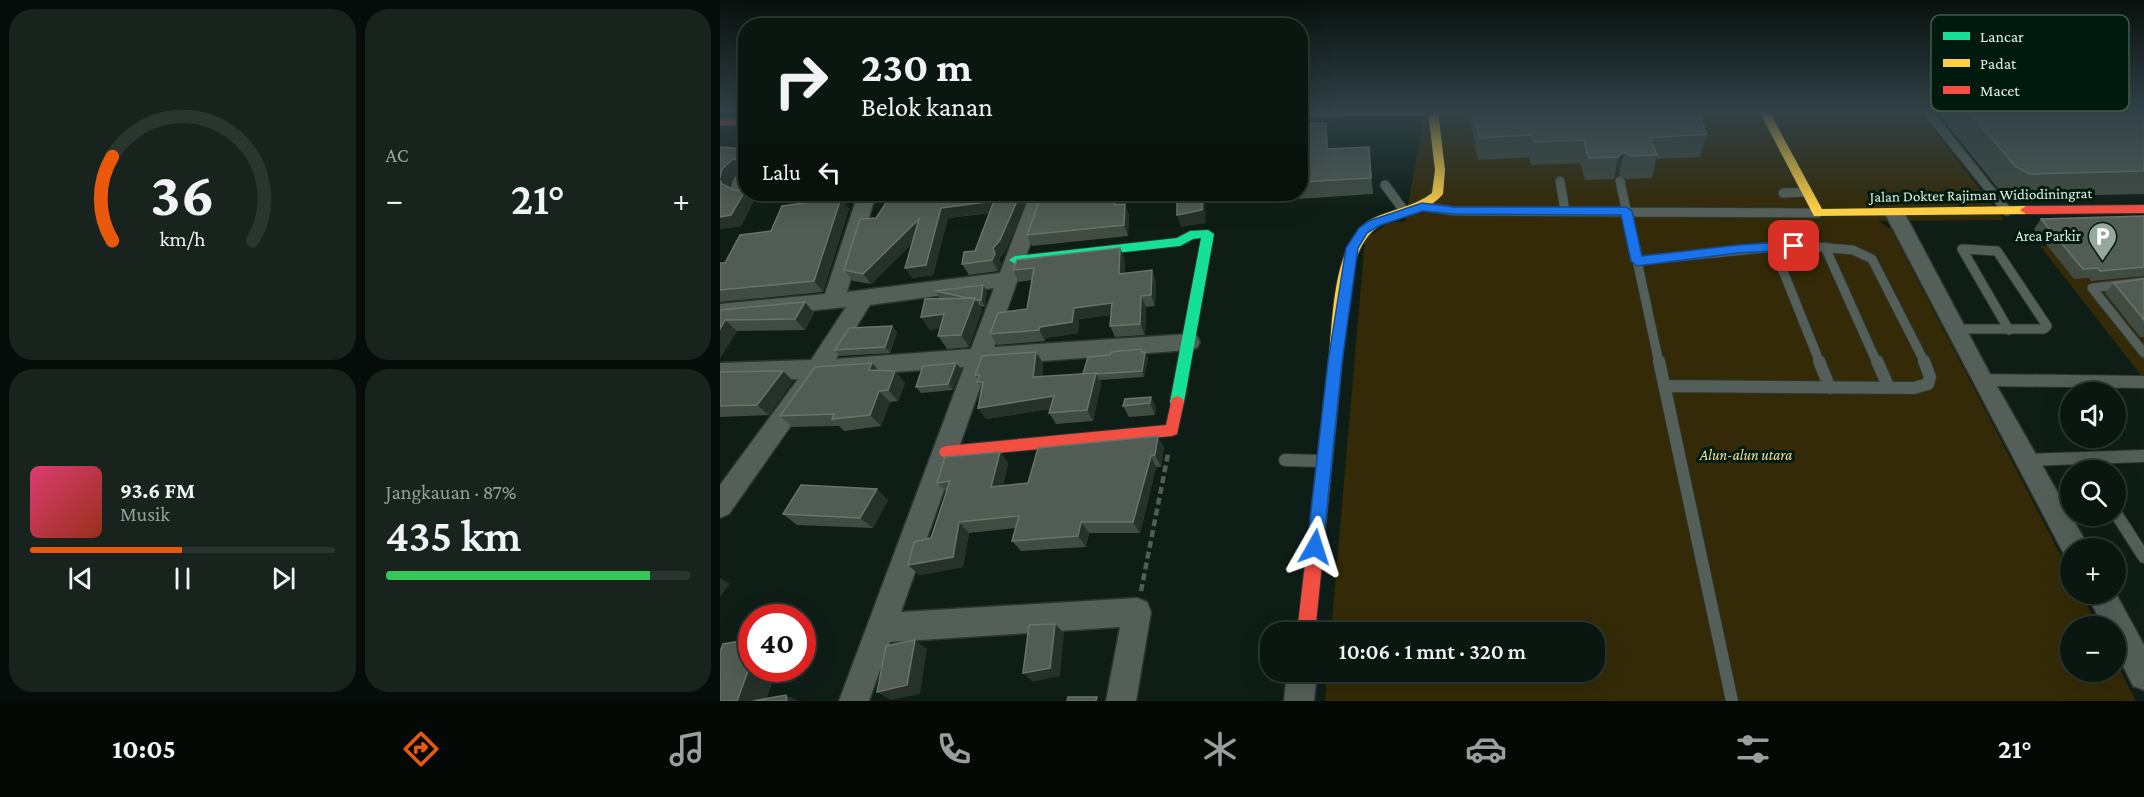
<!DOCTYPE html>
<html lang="id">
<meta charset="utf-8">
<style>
:root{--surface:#0a1610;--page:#18231e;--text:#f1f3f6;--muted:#999f9f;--line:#2a3530;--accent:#ea580c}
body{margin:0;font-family:"Crimson Pro",serif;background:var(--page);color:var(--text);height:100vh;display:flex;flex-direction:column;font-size:22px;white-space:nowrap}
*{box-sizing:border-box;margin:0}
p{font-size:20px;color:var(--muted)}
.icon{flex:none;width:33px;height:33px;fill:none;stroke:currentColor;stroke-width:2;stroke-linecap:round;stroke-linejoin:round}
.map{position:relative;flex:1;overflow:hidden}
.side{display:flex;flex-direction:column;gap:9px;padding:9px;background:#060c09;width:720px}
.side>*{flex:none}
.top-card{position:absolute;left:18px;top:18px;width:570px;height:183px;border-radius:24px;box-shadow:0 6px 24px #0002,0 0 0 2px var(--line);background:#0a1610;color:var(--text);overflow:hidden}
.buttons{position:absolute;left:1340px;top:382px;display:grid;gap:12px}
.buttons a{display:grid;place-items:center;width:66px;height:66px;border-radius:50%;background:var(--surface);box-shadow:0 6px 24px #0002,0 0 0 2px var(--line);font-size:30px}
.speed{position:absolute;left:18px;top:604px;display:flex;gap:12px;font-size:30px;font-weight:700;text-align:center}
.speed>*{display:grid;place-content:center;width:78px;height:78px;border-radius:50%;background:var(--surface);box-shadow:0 6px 24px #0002,0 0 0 2px var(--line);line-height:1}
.speed .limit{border:9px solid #d22;background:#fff;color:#111}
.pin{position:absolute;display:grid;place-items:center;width:51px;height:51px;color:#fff;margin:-26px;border-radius:12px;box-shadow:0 3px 9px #0006}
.me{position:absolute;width:66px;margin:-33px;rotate:6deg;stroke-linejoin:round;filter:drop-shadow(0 0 4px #0008)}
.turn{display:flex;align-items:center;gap:21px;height:126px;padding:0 24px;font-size:27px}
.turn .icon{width:78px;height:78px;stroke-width:2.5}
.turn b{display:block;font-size:42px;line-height:51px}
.then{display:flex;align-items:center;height:57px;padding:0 24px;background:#0003;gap:12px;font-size:22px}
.big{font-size:45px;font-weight:600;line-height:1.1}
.side .widget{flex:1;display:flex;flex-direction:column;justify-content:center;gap:9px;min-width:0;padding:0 21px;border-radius:24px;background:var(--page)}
.side .dial{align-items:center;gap:0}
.dial svg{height:156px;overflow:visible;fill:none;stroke:var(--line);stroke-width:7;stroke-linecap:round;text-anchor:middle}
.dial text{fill:var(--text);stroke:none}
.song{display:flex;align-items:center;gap:18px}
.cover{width:72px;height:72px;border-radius:9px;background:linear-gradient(135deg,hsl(340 70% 55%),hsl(10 70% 35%))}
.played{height:6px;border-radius:3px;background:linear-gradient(90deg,var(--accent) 50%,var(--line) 50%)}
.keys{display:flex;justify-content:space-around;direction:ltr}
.heat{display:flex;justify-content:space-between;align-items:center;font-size:33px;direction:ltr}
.charge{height:9px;border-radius:4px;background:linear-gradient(90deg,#34c759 87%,var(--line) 0)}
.side .tiles{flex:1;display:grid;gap:9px;grid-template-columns:repeat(2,1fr)}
.trip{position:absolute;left:540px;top:622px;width:345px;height:60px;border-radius:24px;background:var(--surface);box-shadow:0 6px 24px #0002,0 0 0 2px var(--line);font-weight:600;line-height:60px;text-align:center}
.tab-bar{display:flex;height:96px;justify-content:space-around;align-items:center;background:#040906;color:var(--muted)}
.tab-bar .icon{width:42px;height:42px}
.tab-bar .on{color:var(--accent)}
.tab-bar b{font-size:27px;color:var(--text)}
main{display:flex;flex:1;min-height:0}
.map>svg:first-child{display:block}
.green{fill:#342a07}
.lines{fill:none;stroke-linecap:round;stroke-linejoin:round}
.lane-far1-casing{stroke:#2b3630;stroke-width:11}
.lane-casing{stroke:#2b3630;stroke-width:14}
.street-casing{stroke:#2b3630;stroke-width:3}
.fast-casing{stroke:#2b3630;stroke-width:2}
.slow-casing{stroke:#2b3630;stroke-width:2}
.jam-casing{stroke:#2b3630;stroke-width:2}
.path{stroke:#505d57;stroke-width:4.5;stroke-dasharray:7 4;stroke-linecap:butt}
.lane-far1{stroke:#535f58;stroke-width:9}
.lane{stroke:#535f58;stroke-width:12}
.street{fill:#535f58;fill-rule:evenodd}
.fast{fill:#16e098;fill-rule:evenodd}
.slow{fill:#ffcf43;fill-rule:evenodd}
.jam{fill:#f24e42;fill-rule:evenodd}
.wall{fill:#404b42;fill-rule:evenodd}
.shaded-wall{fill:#253129}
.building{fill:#515c54;stroke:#68746b;stroke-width:1.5}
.route{fill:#1a73e8;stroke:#114b97;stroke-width:1.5}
.labels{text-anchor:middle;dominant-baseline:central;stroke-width:6;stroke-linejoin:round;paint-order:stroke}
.street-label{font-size:15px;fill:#e0f1e6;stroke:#001b0d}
.poi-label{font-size:15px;fill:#e0f1e6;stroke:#001b0d;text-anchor:end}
.park-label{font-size:15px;font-style:italic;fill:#f8de9c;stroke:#001b0d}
.key{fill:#001b0d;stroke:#435b4e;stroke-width:1.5}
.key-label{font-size:16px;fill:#e0f1e6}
</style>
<main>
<section class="side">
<div class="tiles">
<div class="widget dial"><svg viewBox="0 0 100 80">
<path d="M14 69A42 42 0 1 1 86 69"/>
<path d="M14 69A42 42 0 0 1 14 26" stroke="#ea580c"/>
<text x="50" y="56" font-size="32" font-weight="700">36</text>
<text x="50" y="72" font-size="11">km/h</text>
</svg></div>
<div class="widget"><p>AC</p>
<div class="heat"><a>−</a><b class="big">21°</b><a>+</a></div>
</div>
<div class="widget">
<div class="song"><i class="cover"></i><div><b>93.6 FM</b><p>Musik</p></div></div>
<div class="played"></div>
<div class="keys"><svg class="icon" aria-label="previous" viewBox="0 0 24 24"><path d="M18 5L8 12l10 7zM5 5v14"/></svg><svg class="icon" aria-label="pause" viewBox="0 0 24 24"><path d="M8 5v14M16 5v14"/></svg><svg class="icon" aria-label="next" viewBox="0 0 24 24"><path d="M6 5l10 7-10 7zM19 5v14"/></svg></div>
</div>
<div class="widget"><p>Jangkauan · 87%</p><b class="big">435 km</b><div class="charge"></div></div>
</div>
</section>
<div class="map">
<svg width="1424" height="701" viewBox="0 0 1424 701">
<rect width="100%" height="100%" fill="#0e1e16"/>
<path class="green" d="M 705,111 L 1199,111 L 1284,220 L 1158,221 L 1171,229 L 1350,573 L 1350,594 L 1361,594 L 1378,627 L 1350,627 L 1350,672 L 1395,672 L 1395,660 L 1416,701 L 605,701 L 607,672 L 874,672 L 874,633 L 611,633 L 645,239 L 670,222 L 685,222 Z
M 1424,241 L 1424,379 L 1320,246 Z"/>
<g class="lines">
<defs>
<path id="lane-far1" d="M 1207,111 L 1287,211
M 840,181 L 845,211
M 900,181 L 939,363
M 665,185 L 685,212
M 1063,193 L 1087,192
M 706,207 L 734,211 L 1098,213
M 1053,246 L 1100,363
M 1105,247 L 1157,363
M 917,261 L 1074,245 L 1133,250 L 1152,259 L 1205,363
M 1424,282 L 1372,288 L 1424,353
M 1236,331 L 1238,329 L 1324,329 L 1327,326 L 1277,251 L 1242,249 L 1289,330"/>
<path id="lane" d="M 939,361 L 1012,701
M 1099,361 L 1110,388
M 1157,361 L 1169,388
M 1262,380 L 1424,382
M 944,386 L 1194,388 L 1208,384 L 1210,377 L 1204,361
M 1361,458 L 1369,471
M 565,460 L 600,461
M 1307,460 L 1424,456
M 1395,512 L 1424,557"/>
<path id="street" d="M 26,170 L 26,194 L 35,194 L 26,199 L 13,194 L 11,190 C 11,180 16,173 26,170 Z
M 138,194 L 156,194 L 127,292 L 280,273 L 310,194 L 328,194 L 274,347 L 469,334 L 477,336 L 480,342 L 477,348 L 469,350 L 268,365 L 181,612 L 417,598 L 427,602 L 431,612 L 416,701 L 386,701 L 400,627 L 170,642 L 149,701 L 119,701 L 244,367 L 105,377 L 9,514 L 0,518 L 0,485 L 78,379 L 0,381 L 0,363 L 91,360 L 126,307 L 0,320 L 0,304 L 105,294 ZM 274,288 L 251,349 L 116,359 L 150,305 Z
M 1175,208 L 1182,210 L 1185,214 L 1270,374 L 1370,549 L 1350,549 L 1350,559 L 1346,558 L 1165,214 L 1168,210 Z
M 1395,592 L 1424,645 L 1424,690 L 1413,686 L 1395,650 L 1395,627 L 1383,627 L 1367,594 L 1395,594 Z
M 567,672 L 597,672 L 594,701 L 564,701 Z"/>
<path id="fast" d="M 488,230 L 494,234 L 464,402 L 462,406 L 452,406 L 450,402 L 481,238 L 473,239 L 460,246 L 295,264 L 289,260 L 295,256 L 457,238 L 470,231 Z"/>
<path id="slow" d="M 708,111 L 718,111 L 725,170 L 723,194 C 709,211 685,214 666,222 C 624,241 626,317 623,356 L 621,360 L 611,360 L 609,356 C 613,317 613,240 652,219 C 672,209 694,207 712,193 L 715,170 Z
M 1039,111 L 1049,111 L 1102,209 L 1306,206 L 1312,210 L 1306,214 L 1094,216 Z"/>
<path id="jam" d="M 580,111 L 717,111 L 717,112 L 712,115 L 580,117 Z
M 0,119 L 26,119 L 26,125 L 0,125 Z
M 1424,205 L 1424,213 L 1306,214 L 1300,210 L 1306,206 Z
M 616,351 L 621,352 L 623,356 L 595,633 L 577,633 L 609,356 L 611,352 Z
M 457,396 L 462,398 L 464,402 L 457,434 L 452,436 L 226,458 L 221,456 L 219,452 L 221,448 L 226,446 L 446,425 L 452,398 Z"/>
</defs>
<use href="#lane-far1" class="lane-far1-casing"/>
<use href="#lane" class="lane-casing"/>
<use href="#street" class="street-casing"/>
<use href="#fast" class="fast-casing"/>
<use href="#slow" class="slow-casing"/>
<use href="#jam" class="jam-casing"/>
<path class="path" d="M 421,591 L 448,454"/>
<use href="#lane-far1" class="lane-far1"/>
<use href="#lane" class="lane"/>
<use href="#street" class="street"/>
<use href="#fast" class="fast"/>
<use href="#slow" class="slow"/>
<use href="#jam" class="jam"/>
</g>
<path class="wall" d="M 4,111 L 26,111 L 26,114 L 5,113 Z
M 750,111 L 977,111 L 987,134 L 980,157 L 936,159 L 932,178 L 906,179 L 899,174 L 894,179 L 865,180 L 860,163 L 811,165 L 809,157 L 758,160 L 749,117 Z
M 1216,111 L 1424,111 L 1424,194 L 1293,197 L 1280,191 Z
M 580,124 L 608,139 L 608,149 L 649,147 L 653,194 L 577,199 L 576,194 L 580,194 Z
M 0,147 L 26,149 L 26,194 L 36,196 L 21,226 L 0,229 ZM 20,171 L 19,181 L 24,187 L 16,191 L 9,188 L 11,179 Z
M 309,194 L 286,250 L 279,259 L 281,264 L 278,271 L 249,275 L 242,264 L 255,251 L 270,213 L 228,218 L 213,275 L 192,278 L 192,244 L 151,284 L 133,281 L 124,270 L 156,218 Z
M 322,194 L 401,194 L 400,204 L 409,214 L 408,236 L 312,246 L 307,235 Z
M 121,198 L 129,209 L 103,292 L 0,302 L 0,263 L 5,263 L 51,231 Z
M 1424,216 L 1424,276 L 1371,281 L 1369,278 L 1354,279 L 1314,229 L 1321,219 Z
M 400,248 L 405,260 L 404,274 L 436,281 L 435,306 L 426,307 L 425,335 L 395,337 L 390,326 L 391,315 L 359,319 L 358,333 L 326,338 L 325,341 L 277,345 L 270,334 L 307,309 L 312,280 L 299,282 L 293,270 Z
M 1424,279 L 1424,337 L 1420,337 L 1385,293 L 1394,283 Z
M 215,291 L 267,291 L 265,307 L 260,306 L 262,310 L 249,347 L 227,349 L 218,336 L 220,328 L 210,330 L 201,317 L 224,299 L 219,298 Z
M 0,310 L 94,313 L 85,330 L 17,331 L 0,358 Z
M 172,326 L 177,332 L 170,353 L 120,356 L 115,350 Z
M 316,352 L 323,363 L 322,377 L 363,374 L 423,352 L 425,352 L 428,358 L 424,377 L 380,380 L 381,384 L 373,421 L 336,424 L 329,413 L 330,409 L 266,419 L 258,408 L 261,388 L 257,382 L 258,380 L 255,375 Z
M 152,363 L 158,370 L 175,371 L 185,383 L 178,401 L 170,402 L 161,426 L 124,431 L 119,426 L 72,427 L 60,416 Z
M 241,369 L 233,390 L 201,393 L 196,387 Z
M 63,371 L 73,381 L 49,415 L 0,417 L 0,372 Z
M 431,397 L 436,408 L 435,415 L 409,417 L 403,406 Z
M 444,447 L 441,467 L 436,467 L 420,533 L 369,533 L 366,547 L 301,551 L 292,541 L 296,528 L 249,533 L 243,567 L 200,575 L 188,565 L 211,538 L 226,492 L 217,483 L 280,452 L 288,463 L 283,486 L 308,483 Z
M 168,500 L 153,528 L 77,525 L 63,514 Z"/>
<path class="shaded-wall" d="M 606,123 L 608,139 L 609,166 L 607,149 Z
M 904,152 L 899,174 L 894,179 L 898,157 Z
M 13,159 L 22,169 L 11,179 L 9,190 L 2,184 L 0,180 L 2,169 Z
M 26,189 L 26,194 L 34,194 L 36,196 L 21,226 L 0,229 L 0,217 Z
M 300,194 L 309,194 L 286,250 L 279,259 L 281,264 L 278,271 L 272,260 L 273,248 Z
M 396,194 L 401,194 L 399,216 L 395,205 Z
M 482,194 L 485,204 L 486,223 L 461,227 L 457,215 Z
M 121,198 L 129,209 L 103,292 L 94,281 Z
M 274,201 L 280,211 L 228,218 L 213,275 L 192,278 L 185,268 L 221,208 Z
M 405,204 L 409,214 L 408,236 L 404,225 Z
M 199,219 L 206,230 L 151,284 L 143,274 Z
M 400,248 L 405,260 L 404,285 L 399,274 Z
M 432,270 L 436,281 L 435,306 L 431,295 Z
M 263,285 L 267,291 L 265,307 L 261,300 Z
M 421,296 L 426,307 L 425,335 L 420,324 Z
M 255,298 L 262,310 L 249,347 L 241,335 Z
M 85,302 L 94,313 L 85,330 L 75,319 Z
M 392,303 L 397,314 L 359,319 L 358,333 L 326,338 L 325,341 L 319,330 L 320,327 L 354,308 Z
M 224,314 L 232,326 L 210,330 L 201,317 Z
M 5,320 L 17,331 L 0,358 L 0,329 Z
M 172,326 L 177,332 L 170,353 L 165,347 Z
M 316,352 L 323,363 L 320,388 L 313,377 Z
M 425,352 L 428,358 L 424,377 L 422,371 Z
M 152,363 L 162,375 L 149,370 Z
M 236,363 L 241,369 L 233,390 L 228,384 Z
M 63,371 L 73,381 L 49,415 L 37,405 Z
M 175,371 L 185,383 L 178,401 L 168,390 Z
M 376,373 L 381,384 L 373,421 L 367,410 Z
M 159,391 L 170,402 L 161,426 L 150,415 Z
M 334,396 L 341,407 L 266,419 L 258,408 Z
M 431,397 L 436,408 L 435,415 L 430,403 Z
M 438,436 L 444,447 L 441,467 L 435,455 Z
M 280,452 L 288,463 L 280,498 L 271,487 Z
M 431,456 L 436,467 L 420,533 L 413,522 Z
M 157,489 L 168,500 L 153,528 L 140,518 Z
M 239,522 L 249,533 L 243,567 L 200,575 L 188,565 Z
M 361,522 L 369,533 L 366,547 L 358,536 Z
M 0,578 L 10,584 L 0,597 Z
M 335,624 L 344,633 L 340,676 L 313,682 L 303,673 Z
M 195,640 L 207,649 L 200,694 L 171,700 L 157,692 Z
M 32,660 L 32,669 L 57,669 L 46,701 L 17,701 Z
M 66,695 L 79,701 L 67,701 Z"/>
<path class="building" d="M 753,111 L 977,111 L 987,134 L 930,138 L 937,155 L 911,156 L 904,152 L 898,157 L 869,158 L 864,140 L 814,142 L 812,135 L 759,138 Z
M 1248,111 L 1424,111 L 1424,171 L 1310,174 L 1296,167 Z
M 606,123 L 607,149 L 649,147 L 651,178 L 580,182 L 580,124 Z
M 0,147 L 26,149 L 26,183 L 19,181 L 20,159 L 13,159 L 2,169 L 0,178 Z
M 0,180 L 2,184 L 16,191 L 26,186 L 26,189 L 11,215 L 0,217 Z
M 172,194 L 300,194 L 280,240 L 273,248 L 275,254 L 272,260 L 242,264 L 244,252 L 255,251 L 274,201 L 221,208 L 206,265 L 185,268 L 199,219 L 143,274 L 124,270 L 140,219 L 156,218 Z
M 322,194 L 396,194 L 395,205 L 405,204 L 404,225 L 307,235 Z
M 467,194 L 482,194 L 482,210 L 457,215 L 457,195 Z
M 121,198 L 94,281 L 0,290 L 0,263 L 5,263 L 20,235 L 51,231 L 62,206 Z
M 1424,216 L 1424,267 L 1380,271 L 1378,268 L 1363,269 L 1321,219 Z
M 400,248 L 399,274 L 432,270 L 431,295 L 421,296 L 420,324 L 390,326 L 392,303 L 354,308 L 352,322 L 320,327 L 319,330 L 270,334 L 278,313 L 307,309 L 314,268 L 293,270 L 297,260 Z
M 1424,279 L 1424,320 L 1394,283 Z
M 263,285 L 261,300 L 256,300 L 255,298 L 248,298 L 215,291 Z
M 255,298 L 241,335 L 218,336 L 224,314 L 201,317 L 205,299 Z
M 85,302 L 75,319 L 5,320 L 0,329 L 0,310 Z
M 172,326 L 165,347 L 115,350 L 129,328 Z
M 421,349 L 421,352 L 425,352 L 422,371 L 376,374 L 376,373 L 363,374 L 368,357 L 390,355 L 391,352 Z
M 316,352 L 313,377 L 376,373 L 367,410 L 329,413 L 334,396 L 258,408 L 263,382 L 257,382 L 260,375 L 255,375 L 262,356 Z
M 152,363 L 149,370 L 175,371 L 168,390 L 159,391 L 150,415 L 112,419 L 114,414 L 60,416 L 95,367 Z
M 236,363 L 228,384 L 196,387 L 203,366 Z
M 63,371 L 37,405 L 0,406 L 0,372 Z
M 431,397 L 430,403 L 403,406 L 405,399 Z
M 438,436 L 435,455 L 431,456 L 413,522 L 361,522 L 358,536 L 292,541 L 299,516 L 239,522 L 233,557 L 188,565 L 194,542 L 211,538 L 230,481 L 217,483 L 225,457 L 280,452 L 271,487 L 308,483 L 318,448 Z
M 81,485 L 157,489 L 140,518 L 63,514 Z
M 335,624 L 330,668 L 303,673 L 309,625 Z
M 32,639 L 32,660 L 17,701 L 0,701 L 0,652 L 3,644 Z
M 195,640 L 187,685 L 157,692 L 166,646 Z
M 66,695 L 67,701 L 33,701 Z
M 348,697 L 377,697 L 376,701 L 347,701 Z"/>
<linearGradient id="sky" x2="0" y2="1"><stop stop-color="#08100c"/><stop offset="0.53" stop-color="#304147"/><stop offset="1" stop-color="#304147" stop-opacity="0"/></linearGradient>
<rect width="1424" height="210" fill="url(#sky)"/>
<path class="route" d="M 702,203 L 734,207 L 906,207 L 912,211 L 922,256 L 1018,245 L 1074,241 L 1080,246 L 1074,250 L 1018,253 L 917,266 L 911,261 L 901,215 L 734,214 L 703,211 L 658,226 L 647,233 L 638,248 L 622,362 L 603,547 L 601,552 L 595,555 L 589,552 L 587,547 L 608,362 L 626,248 L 639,228 L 649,221 Z"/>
<defs>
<symbol id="parking-pin" viewBox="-11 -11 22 30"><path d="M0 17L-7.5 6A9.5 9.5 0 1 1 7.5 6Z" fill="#96a79d" stroke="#001b0d"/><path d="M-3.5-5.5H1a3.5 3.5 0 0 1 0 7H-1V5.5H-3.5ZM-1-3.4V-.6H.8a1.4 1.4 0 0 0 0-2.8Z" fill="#fff"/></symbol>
</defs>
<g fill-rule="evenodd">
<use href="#parking-pin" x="1366" y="220" width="33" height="45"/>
</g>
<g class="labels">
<g class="street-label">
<text transform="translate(1261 195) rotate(-1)">Jalan Dokter Rajiman Widiodiningrat</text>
</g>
<g class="poi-label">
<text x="1361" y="236">Area Parkir</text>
</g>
<g class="park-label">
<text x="1026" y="455">Alun-alun utara</text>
</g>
</g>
<rect x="1211" y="15" width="198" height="96" rx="9" class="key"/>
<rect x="1223" y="32" width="27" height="8" fill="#16e098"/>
<rect x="1223" y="59" width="27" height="8" fill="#ffcf43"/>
<rect x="1223" y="86" width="27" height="8" fill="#f24e42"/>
<g class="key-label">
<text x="1260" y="42">Lancar</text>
<text x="1260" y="69">Padat</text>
<text x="1260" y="96">Macet</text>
</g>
</svg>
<div class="buttons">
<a><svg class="icon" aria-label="sound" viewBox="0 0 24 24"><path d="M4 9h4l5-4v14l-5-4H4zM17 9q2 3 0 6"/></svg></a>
<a><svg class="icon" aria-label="search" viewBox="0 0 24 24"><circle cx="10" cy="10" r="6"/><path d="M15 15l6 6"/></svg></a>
<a>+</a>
<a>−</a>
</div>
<div class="speed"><div class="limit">40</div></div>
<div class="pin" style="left:1074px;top:246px;background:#d93025"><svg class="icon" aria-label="arrive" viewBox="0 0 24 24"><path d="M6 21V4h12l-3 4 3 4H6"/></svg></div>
<svg class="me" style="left:595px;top:547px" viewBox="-20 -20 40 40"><path d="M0-17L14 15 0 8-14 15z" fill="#1a73e8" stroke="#fff" stroke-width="4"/></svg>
<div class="trip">10:06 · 1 mnt · 320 m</div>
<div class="top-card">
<div class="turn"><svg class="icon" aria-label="right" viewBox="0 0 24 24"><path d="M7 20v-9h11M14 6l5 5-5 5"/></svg><div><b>230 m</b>Belok kanan</div></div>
<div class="then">Lalu<svg class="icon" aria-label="left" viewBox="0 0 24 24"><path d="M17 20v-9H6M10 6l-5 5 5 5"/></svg></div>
</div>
</div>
</main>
<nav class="tab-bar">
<b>10:05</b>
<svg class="icon on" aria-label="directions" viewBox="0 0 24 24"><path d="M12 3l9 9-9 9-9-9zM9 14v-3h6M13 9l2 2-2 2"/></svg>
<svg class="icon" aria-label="music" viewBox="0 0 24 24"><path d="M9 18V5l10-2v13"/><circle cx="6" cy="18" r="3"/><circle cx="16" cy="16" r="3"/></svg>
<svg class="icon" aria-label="phone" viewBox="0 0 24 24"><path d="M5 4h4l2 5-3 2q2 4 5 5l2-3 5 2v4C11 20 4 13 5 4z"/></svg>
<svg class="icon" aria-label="climate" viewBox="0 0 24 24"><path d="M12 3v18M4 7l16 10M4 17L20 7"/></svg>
<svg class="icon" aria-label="car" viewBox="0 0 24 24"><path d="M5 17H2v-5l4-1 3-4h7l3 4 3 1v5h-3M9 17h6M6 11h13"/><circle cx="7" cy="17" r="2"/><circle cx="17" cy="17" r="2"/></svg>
<svg class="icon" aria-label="filters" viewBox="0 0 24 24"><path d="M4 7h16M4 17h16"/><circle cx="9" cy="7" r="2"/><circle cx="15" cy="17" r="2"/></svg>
<b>21°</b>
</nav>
